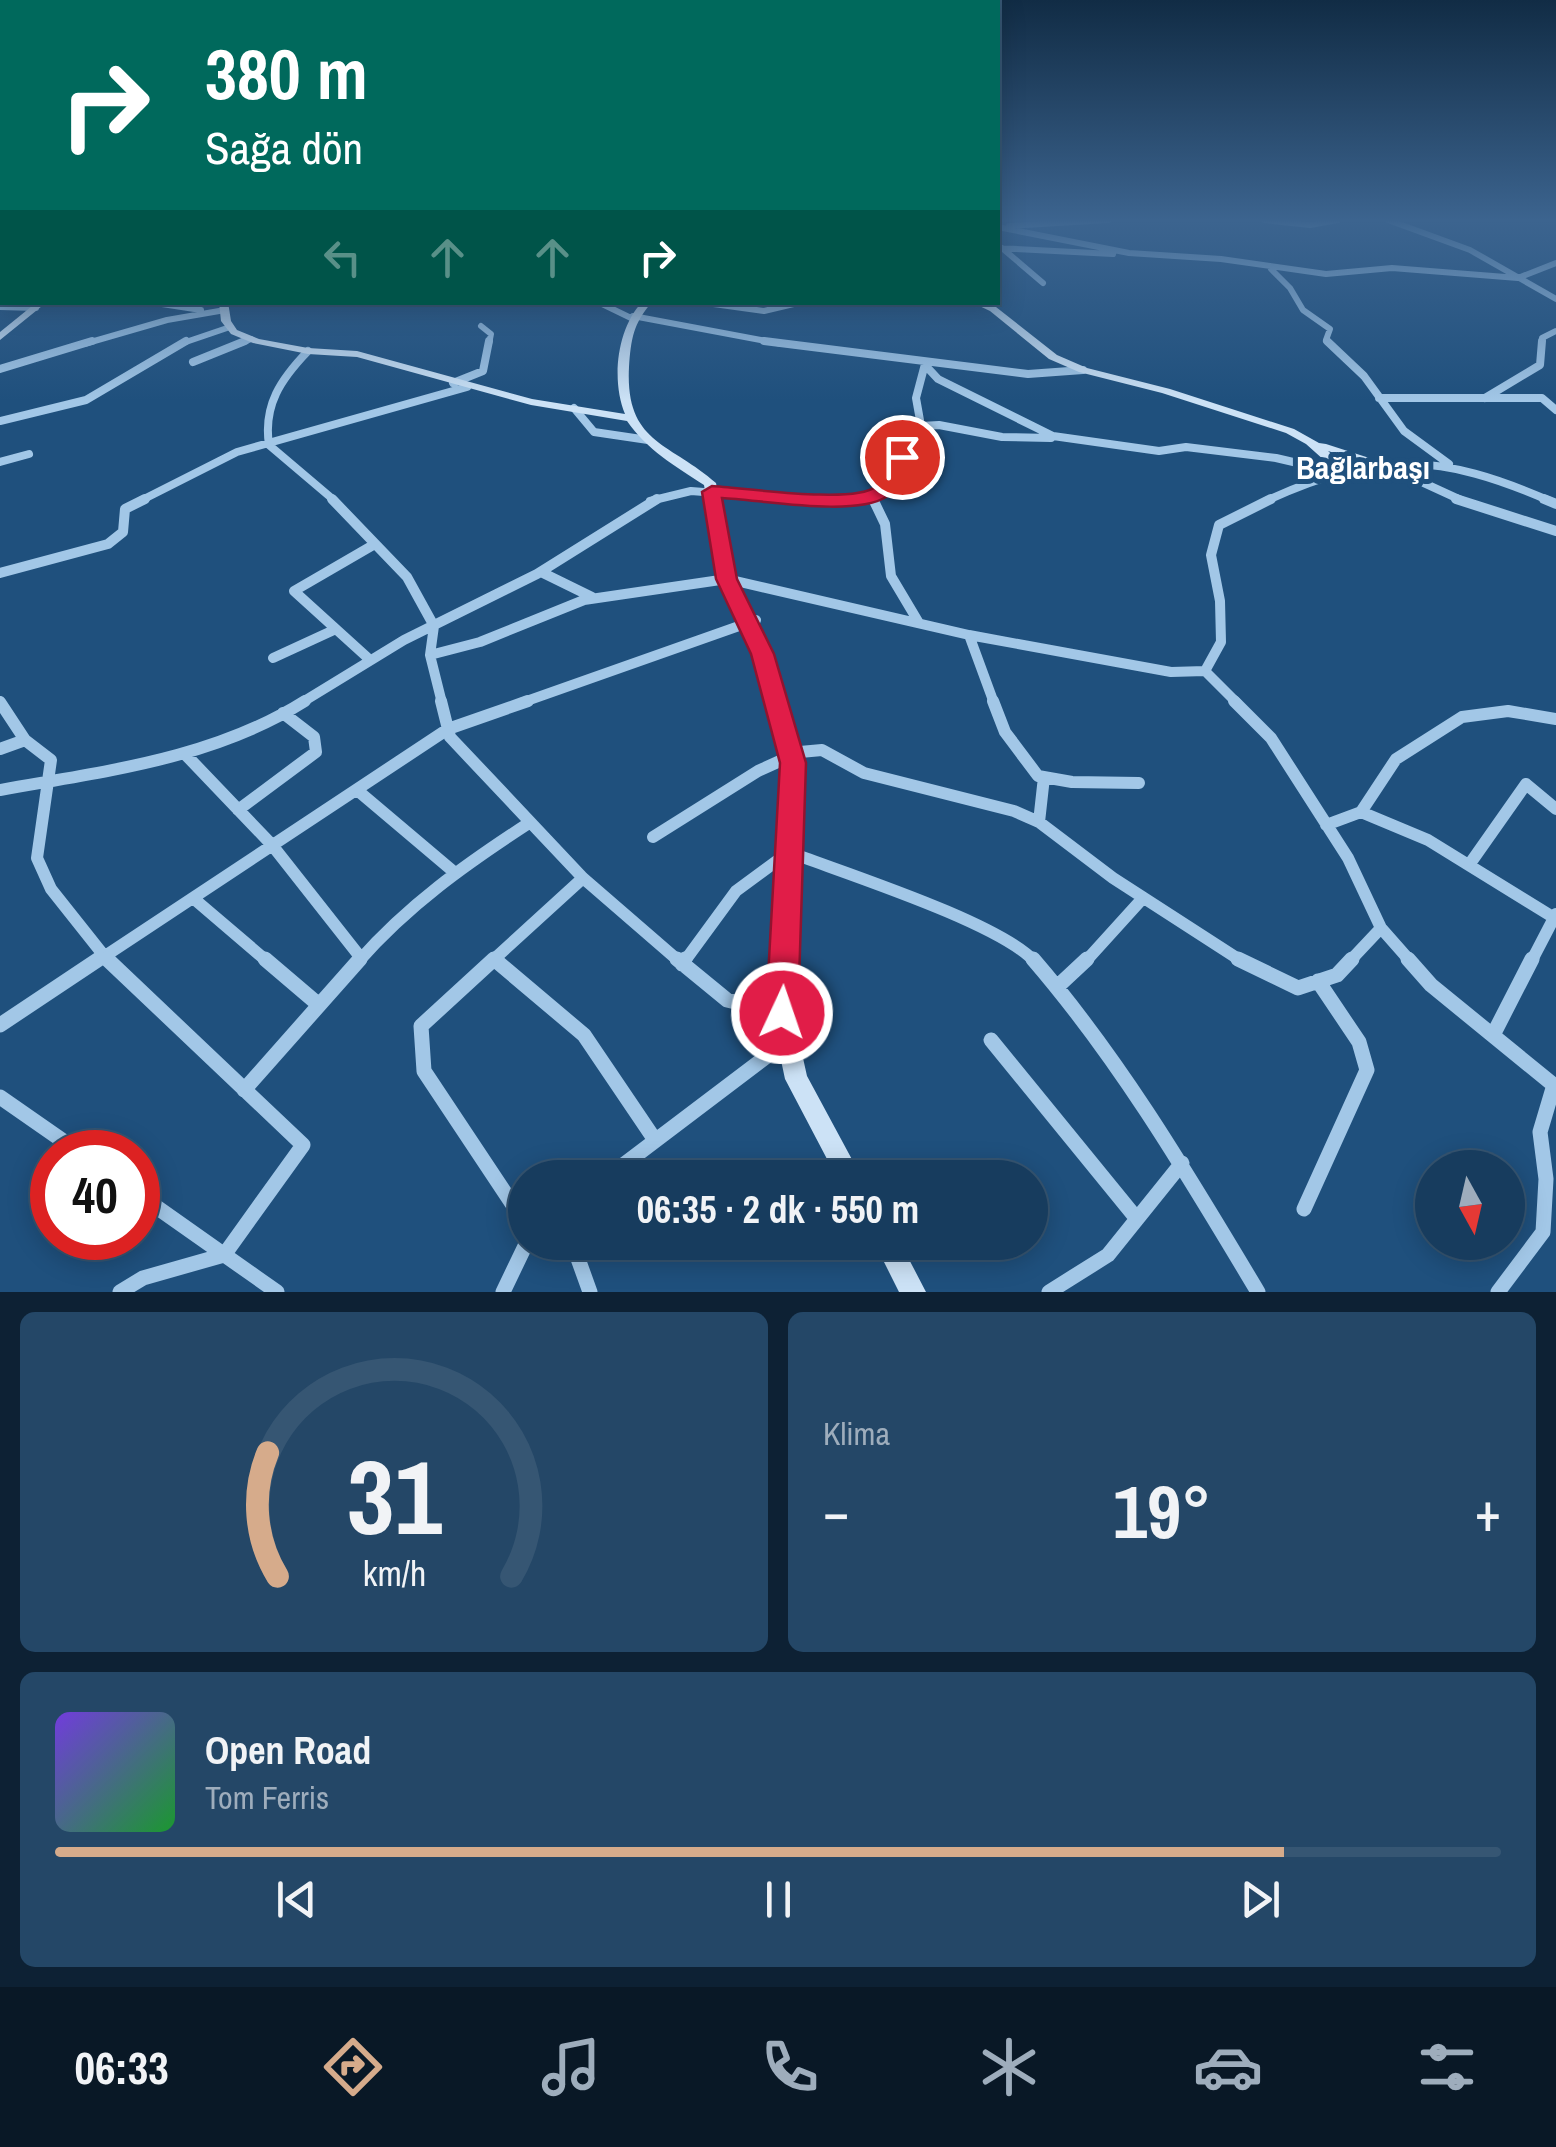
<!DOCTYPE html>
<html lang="tr">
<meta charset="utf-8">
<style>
:root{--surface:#173c5e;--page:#244767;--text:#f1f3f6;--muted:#9eadbc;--line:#365673;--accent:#d6ab8b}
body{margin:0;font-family:"Archivo Narrow",sans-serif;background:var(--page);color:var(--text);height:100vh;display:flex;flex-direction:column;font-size:38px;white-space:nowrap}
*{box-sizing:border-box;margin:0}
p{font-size:32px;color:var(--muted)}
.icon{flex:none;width:55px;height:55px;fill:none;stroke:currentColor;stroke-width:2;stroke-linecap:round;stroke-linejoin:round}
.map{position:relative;height:1292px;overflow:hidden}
.sheet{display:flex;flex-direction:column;gap:20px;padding:20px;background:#0d2134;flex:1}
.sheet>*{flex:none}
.hud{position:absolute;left:0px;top:0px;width:1000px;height:305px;box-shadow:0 5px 25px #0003,0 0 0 2px var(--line);background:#00695c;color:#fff;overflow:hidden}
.needle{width:65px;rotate:172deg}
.controls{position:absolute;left:1415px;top:1150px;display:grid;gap:20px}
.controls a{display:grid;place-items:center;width:110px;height:110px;border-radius:50%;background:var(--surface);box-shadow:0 5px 25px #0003,0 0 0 2px var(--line);font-size:50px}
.speed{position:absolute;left:30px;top:1130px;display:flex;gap:20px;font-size:50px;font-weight:700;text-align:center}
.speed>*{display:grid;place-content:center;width:130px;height:130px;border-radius:50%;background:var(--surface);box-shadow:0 5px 25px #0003,0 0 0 2px var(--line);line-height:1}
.speed .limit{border:15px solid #d22;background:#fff;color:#111}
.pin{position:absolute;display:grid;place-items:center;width:85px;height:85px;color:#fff;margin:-42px;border:5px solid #fff;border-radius:50%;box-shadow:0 2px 10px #0007}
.me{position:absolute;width:110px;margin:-55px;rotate:3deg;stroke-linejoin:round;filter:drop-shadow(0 0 8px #0008)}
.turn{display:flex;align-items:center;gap:35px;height:210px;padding:0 40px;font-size:45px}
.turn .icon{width:130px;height:130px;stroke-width:2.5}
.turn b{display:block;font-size:70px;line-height:85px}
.lanes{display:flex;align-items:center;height:95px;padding:0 40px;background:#0003;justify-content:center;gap:50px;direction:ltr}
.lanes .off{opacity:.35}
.big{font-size:75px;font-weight:700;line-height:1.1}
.sheet .card{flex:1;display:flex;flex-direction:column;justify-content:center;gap:15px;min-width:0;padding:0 35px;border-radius:15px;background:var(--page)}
.sheet .dial{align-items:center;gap:0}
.dial svg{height:260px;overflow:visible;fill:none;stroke:var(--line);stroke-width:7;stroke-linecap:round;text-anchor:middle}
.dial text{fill:var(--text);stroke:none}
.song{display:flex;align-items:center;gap:30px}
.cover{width:120px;height:120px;border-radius:15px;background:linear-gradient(135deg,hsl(260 70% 55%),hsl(130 70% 35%))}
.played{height:10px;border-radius:5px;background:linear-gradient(90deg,var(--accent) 85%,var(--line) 85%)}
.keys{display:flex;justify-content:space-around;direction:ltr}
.heat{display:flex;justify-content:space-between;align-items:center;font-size:55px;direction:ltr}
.sheet .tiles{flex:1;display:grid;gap:20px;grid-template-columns:1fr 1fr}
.card:last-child{grid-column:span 2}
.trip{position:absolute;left:508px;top:1160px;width:540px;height:100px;border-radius:50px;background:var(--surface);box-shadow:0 5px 25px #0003,0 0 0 2px var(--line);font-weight:700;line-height:100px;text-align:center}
.dock{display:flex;height:160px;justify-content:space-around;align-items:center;background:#091826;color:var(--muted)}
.dock .icon{width:70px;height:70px}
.dock .current{color:var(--accent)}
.dock b{font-size:45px;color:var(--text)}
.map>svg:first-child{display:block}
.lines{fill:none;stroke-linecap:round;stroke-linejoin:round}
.street-far4{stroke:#a2c7e7;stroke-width:6}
.street-far3{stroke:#a2c7e7;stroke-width:8}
.street-far2{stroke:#a2c7e7;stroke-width:10}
.street-far1{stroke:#a2c7e7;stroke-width:12}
.street{stroke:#a2c7e7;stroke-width:15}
.secondary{fill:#cce2f6;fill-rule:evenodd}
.route{fill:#e11d48;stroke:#92132f;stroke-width:2.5}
.labels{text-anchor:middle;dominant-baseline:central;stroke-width:10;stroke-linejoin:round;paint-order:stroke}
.far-district-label{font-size:32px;font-weight:bold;fill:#fff;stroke:#1f507d}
</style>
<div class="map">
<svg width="1556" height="1292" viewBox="0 0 1556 1292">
<rect width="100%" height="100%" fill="#1f507d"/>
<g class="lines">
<path class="street-far4" d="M 1264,220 L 1310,225 L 1338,220
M 1388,220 L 1470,250 L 1556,299
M 1009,226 L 1108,220
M 998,227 L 1129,253 L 1221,259 L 1326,274 L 1392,268 L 1518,278 L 1556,263
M 998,248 L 1113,254
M 1002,248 L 1043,283
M 1271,269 L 1290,288 L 1303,310 L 1330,329 L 1326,340 L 1330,344
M 149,302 L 201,310
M 598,302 L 631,318
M 699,302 L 764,311 L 802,302
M 0,307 L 36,308
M 633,316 L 782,344
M 481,326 L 491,334 L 489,344
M 84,344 L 167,320 L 225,310
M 180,344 L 230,327
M 239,344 L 251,339
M 1542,344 L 1542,338 L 1556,331"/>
<path class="street-far3" d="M 764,341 L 1028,374 L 1083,370
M 1327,341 L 1364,376 L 1404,431 L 1449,464
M 308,351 C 281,379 263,405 269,445 L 335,501
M 193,362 L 245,341
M 925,365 L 938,379 L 1053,436 L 1159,451 L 1186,447 L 1276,458 L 1345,474
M 0,369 L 92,341
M 453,383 L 483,371 L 489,341
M 1379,398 L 1542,398 L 1556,410
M 1485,398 L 1540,365 L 1542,341
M 574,408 L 594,432 L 648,440
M 0,421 L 86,400 L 186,341
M 921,426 L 939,425 L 1002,437 L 1051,438
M 0,462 L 29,454
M 1389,467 L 1463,501
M 872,496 L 874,501
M 140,501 L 237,452 L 467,387
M 650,501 L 691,491 L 819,501
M 843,501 L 877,494 L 892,480 L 921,426 L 916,398 L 925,364
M 1266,501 C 1377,450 1440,453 1550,501"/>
<path class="street-far2" d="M 332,499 L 407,577 L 434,626 L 430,655 L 442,703
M 789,499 L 833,502 L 862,499
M 873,499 L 885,524 L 891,576 L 919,623
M 1456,499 L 1556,531
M 1544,499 L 1556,504
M 541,572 L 592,597
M 0,573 L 108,544 L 123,532 L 125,509 L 145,499
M 969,635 L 994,703
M 430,655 L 480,642 L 584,600 L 727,579 L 969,635 L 1171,672 L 1205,671 L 1237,703
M 273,658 L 336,629
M 369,659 L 294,591 L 375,544
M 1205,671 L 1221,642 L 1220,601 L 1211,555 L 1219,525 L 1271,499
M 301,703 L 404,640 L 537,574 L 657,499
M 521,703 L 756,620"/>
<path class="street-far1" d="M 441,701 L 450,737 L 583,878 L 680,962
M 993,701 L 1005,732 L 1038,776 L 1072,782 L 1139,783
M 1234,701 L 1271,738 L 1348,858 L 1381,928 L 1411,962
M 0,702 L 25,740 L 51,760 L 37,858 L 51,889 L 109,962
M 0,749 L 25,740
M 186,755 L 272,845 L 361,958
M 0,790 C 105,771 213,759 305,701
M 357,790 L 454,872
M 238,810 L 316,752 L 314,737 L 283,713
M 1361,812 L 1428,840 L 1556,919
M 1039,822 L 1044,777
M 1326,825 L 1361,812 L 1396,759 L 1462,717 L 1508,711 L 1556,719
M 653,837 L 758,771 L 800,752 L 822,750 L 864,773 L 1014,811 L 1039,822 L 1113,878 L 1243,962
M 1469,865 L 1526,784 L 1556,809
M 193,898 L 268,962
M 494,959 L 497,962
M 96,962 L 448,729 L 528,701
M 358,962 C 408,905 466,864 529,823
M 491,962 L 583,878
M 684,962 L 736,891 L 789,852 C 844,873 1001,923 1035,962
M 1085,962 L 1143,898
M 1349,962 L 1381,928
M 1531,962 L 1556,914"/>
<path class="street" d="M 107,959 L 303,1145 L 224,1255 L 143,1278 L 120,1292
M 265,959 L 319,1005
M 494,959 L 584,1035 L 655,1140
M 494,959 L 421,1026 L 424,1071 L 525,1223
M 677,959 L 727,1000 L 782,1013
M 1033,959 C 1121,1061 1189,1177 1258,1292
M 1238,959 L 1298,988 L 1337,975 L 1352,959
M 1408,959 L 1431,985 L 1556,1087
M 682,964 L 685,959
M 1057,987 L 1087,959
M 0,1025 L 99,959
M 1493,1035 L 1532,959
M 991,1040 L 1137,1219
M 244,1090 L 360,959
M 0,1097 L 79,1152
M 606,1178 L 787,1041
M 138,1194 L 277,1292
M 1304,1209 L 1367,1070 L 1359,1042 L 1318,981
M 572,1242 L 590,1292
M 503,1292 L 527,1242
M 1049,1292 L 1108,1255 L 1182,1163
M 1498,1292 L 1543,1232 L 1546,1179 L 1540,1132 L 1554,1085"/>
<path class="secondary" d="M 37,302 L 47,302 L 0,340 L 0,332 Z
M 219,302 L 228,302 L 231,321 L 237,330 L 259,339 L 308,348 L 357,351 L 532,399 L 625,414 C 611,380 617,329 642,302 L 652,302 C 633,324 631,339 629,367 C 625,444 670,442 716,483 L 734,579 L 771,654 L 802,763 L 793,1013 L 807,1076 L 862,1178 L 837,1178 L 785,1079 L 771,1013 L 784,763 L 755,654 L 720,579 L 704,485 C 675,466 647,450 627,421 L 531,405 L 357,357 L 308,354 L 253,343 L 231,334 L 221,321 Z
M 971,302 L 984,302 L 996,307 L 1057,355 L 1087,368 L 1170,389 L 1294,429 L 1319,443 L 1326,444 L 1391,465 L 1385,469 L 1328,451 L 1353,474 L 1351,477 L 1343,477 L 1306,444 L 1286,433 L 1162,393 L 1079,372 L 1049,359 L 990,311 Z
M 874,1242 L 900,1242 L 926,1292 L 899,1292 Z"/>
</g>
<linearGradient id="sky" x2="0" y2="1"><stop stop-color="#112c45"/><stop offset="0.55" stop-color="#3c648f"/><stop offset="1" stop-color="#3c648f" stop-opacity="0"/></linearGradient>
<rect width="1556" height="401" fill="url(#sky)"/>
<path class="route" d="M 902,452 L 910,457 C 905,472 900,488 886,497 C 854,517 763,500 722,498 L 737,579 L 774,654 L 806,763 L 798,1013 L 794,1024 L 782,1028 L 771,1024 L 766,1013 L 780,763 L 751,654 L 716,579 L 702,492 L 712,486 C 746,488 853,504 875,487 C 886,478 889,465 895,453 Z"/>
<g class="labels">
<g class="far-district-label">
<text x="1363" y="467">Bağlarbaşı</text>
</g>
</g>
</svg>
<div class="controls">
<a><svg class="needle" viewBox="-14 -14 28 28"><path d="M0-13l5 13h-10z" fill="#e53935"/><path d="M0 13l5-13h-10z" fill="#9eadbc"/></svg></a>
</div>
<div class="speed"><div class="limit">40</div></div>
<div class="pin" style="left:902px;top:457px;background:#d93025"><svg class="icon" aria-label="arrive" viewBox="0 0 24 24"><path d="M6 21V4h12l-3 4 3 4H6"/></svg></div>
<svg class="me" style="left:782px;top:1013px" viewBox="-20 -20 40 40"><circle r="17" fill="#e11d48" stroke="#fff" stroke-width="3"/><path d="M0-11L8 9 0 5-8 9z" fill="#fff"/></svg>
<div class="trip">06:35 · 2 dk · 550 m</div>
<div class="hud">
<div class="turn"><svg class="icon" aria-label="right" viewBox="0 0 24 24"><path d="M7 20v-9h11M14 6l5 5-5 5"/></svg><div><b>380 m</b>Sağa dön</div></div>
<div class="lanes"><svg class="icon off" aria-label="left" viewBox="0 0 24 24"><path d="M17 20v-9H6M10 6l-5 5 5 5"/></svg><svg class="icon off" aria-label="ahead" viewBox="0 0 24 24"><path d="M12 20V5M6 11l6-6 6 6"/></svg><svg class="icon off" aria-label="ahead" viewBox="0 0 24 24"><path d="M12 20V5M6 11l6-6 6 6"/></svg><svg class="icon" aria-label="right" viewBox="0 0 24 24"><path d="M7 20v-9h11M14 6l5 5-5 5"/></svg></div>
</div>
</div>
<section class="sheet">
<div class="tiles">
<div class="card dial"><svg viewBox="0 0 100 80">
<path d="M14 69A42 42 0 1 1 86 69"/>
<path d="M14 69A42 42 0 0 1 11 31" stroke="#d6ab8b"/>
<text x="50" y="56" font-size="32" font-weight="700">31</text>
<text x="50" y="72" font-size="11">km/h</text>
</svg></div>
<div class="card"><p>Klima</p>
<div class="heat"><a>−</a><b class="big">19°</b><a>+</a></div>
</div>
<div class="card">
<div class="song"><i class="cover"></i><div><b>Open Road</b><p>Tom Ferris</p></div></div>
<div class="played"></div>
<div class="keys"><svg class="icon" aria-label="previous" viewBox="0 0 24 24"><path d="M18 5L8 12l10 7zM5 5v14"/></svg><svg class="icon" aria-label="pause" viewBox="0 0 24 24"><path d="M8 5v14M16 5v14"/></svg><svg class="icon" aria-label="next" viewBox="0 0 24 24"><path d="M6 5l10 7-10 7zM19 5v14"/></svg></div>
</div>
</div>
</section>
<nav class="dock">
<b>06:33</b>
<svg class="icon current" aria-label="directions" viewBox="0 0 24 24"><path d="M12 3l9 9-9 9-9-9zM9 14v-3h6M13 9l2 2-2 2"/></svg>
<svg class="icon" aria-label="music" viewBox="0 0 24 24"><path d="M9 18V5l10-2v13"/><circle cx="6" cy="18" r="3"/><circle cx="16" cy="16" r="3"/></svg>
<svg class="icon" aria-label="phone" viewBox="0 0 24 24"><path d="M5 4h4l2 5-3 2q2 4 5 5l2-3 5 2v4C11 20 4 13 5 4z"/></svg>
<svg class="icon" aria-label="climate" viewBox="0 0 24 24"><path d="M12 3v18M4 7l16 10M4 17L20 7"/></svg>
<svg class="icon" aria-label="car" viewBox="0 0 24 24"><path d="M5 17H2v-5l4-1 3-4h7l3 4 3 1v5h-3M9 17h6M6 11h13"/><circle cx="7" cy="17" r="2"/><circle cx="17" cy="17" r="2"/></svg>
<svg class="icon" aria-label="filters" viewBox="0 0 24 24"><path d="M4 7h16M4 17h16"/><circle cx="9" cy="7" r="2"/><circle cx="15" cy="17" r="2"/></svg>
</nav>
